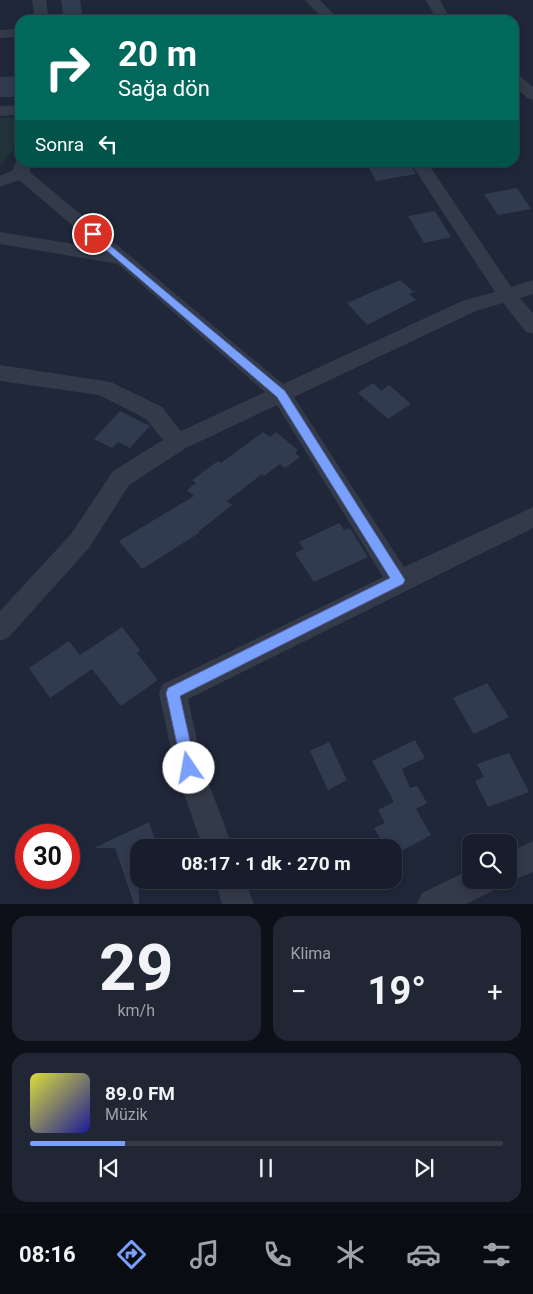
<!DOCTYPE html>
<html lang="tr">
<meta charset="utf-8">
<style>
:root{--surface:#171d2b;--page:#202633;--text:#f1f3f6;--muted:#9ea2a9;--line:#363b47;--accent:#7aa0fd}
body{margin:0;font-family:Roboto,sans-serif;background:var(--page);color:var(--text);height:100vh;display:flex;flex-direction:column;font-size:19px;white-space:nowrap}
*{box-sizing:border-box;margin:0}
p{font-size:16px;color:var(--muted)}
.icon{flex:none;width:28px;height:28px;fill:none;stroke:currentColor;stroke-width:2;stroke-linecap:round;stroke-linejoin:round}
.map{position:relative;height:904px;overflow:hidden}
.sheet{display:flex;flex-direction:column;gap:12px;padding:12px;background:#0d1018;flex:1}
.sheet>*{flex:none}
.hud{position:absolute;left:15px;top:15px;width:504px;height:152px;border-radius:15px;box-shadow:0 2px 12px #0003,0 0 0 1px var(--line);background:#00695c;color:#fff;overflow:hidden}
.buttons{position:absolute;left:462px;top:834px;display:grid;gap:10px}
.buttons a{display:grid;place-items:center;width:55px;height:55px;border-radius:10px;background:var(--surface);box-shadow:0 2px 12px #0003,0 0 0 1px var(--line);font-size:25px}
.speed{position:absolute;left:15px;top:824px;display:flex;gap:10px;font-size:25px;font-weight:700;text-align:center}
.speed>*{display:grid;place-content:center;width:65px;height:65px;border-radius:50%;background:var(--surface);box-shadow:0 2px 12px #0003,0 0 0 1px var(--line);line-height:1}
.speed .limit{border:8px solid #d22;background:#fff;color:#111}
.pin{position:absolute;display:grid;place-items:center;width:42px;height:42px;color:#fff;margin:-21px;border:2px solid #fff;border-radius:50%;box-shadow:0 1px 5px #0007}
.me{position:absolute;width:55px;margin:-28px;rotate:348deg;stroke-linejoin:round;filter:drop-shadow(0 0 4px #0008)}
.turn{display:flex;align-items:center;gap:18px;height:105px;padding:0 20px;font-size:22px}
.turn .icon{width:65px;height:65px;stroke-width:2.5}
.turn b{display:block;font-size:35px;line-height:42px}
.then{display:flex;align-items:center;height:48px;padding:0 20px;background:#0003;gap:10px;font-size:19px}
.big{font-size:38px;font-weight:700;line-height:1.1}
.sheet .tile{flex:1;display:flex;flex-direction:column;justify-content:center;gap:8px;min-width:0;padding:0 18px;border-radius:15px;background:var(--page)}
.sheet .dial{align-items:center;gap:0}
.dial b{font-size:65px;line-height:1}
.song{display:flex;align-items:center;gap:15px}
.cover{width:60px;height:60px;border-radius:8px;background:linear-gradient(135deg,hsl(60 70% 55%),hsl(240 70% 35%))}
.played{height:5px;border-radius:2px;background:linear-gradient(90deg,var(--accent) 20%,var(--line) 20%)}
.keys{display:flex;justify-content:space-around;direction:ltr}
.heat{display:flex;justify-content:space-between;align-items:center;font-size:28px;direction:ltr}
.sheet .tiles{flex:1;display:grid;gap:12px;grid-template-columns:1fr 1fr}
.tile:last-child{grid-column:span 2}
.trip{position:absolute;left:130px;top:839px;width:272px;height:50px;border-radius:15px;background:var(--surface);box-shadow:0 2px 12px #0003,0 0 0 1px var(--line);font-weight:700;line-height:50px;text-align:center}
.tab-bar{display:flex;height:80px;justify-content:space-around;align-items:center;background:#090c11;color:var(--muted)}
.tab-bar .icon{width:35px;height:35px}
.tab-bar .current{color:var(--accent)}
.tab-bar b{font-size:22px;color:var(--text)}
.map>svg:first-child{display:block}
.green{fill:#21343a}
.building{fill:#313b50}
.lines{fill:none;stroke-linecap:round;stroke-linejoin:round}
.street{fill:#333a49;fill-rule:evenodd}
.route{fill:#7aa0fd;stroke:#4f68a4}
</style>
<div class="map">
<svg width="533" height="904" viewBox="0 0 533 904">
<rect width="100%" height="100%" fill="#1f2739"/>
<path class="green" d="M 12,117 L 16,120 L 13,151 L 0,166 L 0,118 Z"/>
<path class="building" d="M 61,0 L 80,0 L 83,20 L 64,20 Z
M 20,76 L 20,97 L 0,97 L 0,77 Z
M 366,162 L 408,162 L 416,174 L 376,181 Z
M 517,188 L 531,209 L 498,215 L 484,194 Z
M 435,211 L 451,237 L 424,243 L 408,216 Z
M 400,280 L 414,292 L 409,294 L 416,300 L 367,325 L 347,303 Z
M 373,383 L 381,391 L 389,385 L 411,404 L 388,419 L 358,393 Z
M 120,411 L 150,426 L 130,448 L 118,442 L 112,448 L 94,439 Z
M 263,432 L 270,437 L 276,432 L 298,450 L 295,453 L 300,457 L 285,468 L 280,464 L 264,476 L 262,474 L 227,501 L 232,505 L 198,532 L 199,533 L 142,569 L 119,541 L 194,496 L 187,490 L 196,483 L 192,480 L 218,461 L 221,463 Z
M 339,523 L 344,530 L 350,528 L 368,557 L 314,582 L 295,553 L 304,549 L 299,542 Z
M 122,627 L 140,650 L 137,653 L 158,680 L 121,706 L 92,669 L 50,698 L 29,668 L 69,641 L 80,655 Z
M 487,683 L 509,717 L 474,734 L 453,698 Z
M 415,740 L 425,758 L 402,769 L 410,788 L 417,786 L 427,803 L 416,809 L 431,835 L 396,854 L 389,841 L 383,844 L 374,828 L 385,823 L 378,810 L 394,802 L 372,761 Z
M 329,742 L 347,780 L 328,790 L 310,751 Z
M 509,753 L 529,792 L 488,807 L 475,781 L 484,777 L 477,764 Z
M 149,822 L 158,848 L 139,848 L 139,904 L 134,904 L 115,848 L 94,848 Z"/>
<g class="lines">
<path class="street" d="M 32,0 L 46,0 L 49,20 L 35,20 Z
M 305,0 L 320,0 L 339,20 L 324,20 Z
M 426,0 L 440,0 L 449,17 L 447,20 L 427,20 L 434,15 Z
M 20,29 L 20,37 L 0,38 L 0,30 Z
M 514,73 L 519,75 L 533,87 L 533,100 L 527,98 L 514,86 Z
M 20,105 L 20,115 L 0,116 L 0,106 Z
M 17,158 L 20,158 L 20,162 L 31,162 L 30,172 L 283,384 L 462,301 L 495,292 L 410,162 L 427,162 L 511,287 L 533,280 L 533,294 L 520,298 L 533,313 L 533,334 L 526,332 L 503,303 L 476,311 L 294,397 L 404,567 L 533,507 L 533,528 L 188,699 L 203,768 L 233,848 L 203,848 L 175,768 L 159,693 L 163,684 L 383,577 L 277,405 L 186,448 L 129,485 L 89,548 L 9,637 L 0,641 L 0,611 L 71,534 L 113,471 L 163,440 L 146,419 L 99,395 L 0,381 L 0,365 L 111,382 L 162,407 L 181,431 L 265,392 L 118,264 L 0,244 L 0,232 L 99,248 L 19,180 L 0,187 L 0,176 L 13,170 Z
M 533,841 L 533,872 L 509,882 L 504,880 L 509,880 L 509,852 Z
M 471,869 L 471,880 L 497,880 L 493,891 L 466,904 L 417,904 L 422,893 Z
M 215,880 L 245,880 L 254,904 L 222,904 Z"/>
</g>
<path class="route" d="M 93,231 L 285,391 L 405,580 L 403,584 L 180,696 L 196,768 L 194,773 L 189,775 L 184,773 L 182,768 L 166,693 L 168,688 L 390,578 L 277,397 L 90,236 L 90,232 Z"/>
</svg>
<div class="buttons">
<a><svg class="icon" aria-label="search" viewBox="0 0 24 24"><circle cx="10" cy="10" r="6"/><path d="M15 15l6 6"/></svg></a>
</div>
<div class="speed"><div class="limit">30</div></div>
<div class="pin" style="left:93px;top:234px;background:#d93025"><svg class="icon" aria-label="arrive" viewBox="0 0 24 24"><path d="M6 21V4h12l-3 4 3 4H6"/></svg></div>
<svg class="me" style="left:189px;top:768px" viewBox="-20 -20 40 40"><circle r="19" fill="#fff"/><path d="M0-13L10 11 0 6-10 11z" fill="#7aa0fd"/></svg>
<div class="trip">08:17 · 1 dk · 270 m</div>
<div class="hud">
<div class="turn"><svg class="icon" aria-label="right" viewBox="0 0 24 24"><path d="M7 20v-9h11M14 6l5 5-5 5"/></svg><div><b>20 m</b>Sağa dön</div></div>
<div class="then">Sonra<svg class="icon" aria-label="left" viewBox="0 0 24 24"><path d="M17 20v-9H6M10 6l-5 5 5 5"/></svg></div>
</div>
</div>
<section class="sheet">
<div class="tiles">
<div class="tile dial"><b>29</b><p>km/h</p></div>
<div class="tile"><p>Klima</p>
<div class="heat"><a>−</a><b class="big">19°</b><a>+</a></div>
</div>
<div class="tile">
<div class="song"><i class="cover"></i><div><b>89.0 FM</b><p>Müzik</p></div></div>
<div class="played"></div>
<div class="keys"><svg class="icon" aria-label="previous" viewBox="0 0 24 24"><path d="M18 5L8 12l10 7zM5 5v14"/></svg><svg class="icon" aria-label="pause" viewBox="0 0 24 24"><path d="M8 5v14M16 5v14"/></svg><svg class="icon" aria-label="next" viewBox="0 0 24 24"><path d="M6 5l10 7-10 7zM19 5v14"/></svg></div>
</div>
</div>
</section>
<nav class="tab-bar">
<b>08:16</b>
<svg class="icon current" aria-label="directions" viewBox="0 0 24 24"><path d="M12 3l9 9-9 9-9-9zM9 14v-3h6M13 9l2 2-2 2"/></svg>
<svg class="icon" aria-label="music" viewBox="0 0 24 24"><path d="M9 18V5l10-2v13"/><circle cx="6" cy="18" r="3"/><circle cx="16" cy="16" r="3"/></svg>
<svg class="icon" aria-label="phone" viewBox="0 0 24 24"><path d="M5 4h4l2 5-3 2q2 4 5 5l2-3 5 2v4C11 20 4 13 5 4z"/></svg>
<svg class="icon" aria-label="climate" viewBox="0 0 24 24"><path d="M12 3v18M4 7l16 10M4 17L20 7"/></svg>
<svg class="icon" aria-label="car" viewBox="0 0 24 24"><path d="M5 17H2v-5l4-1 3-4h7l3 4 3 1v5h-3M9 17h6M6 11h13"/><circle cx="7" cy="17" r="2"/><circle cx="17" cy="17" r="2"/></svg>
<svg class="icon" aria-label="filters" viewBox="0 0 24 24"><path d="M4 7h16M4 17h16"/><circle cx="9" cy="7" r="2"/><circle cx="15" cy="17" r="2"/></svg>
</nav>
